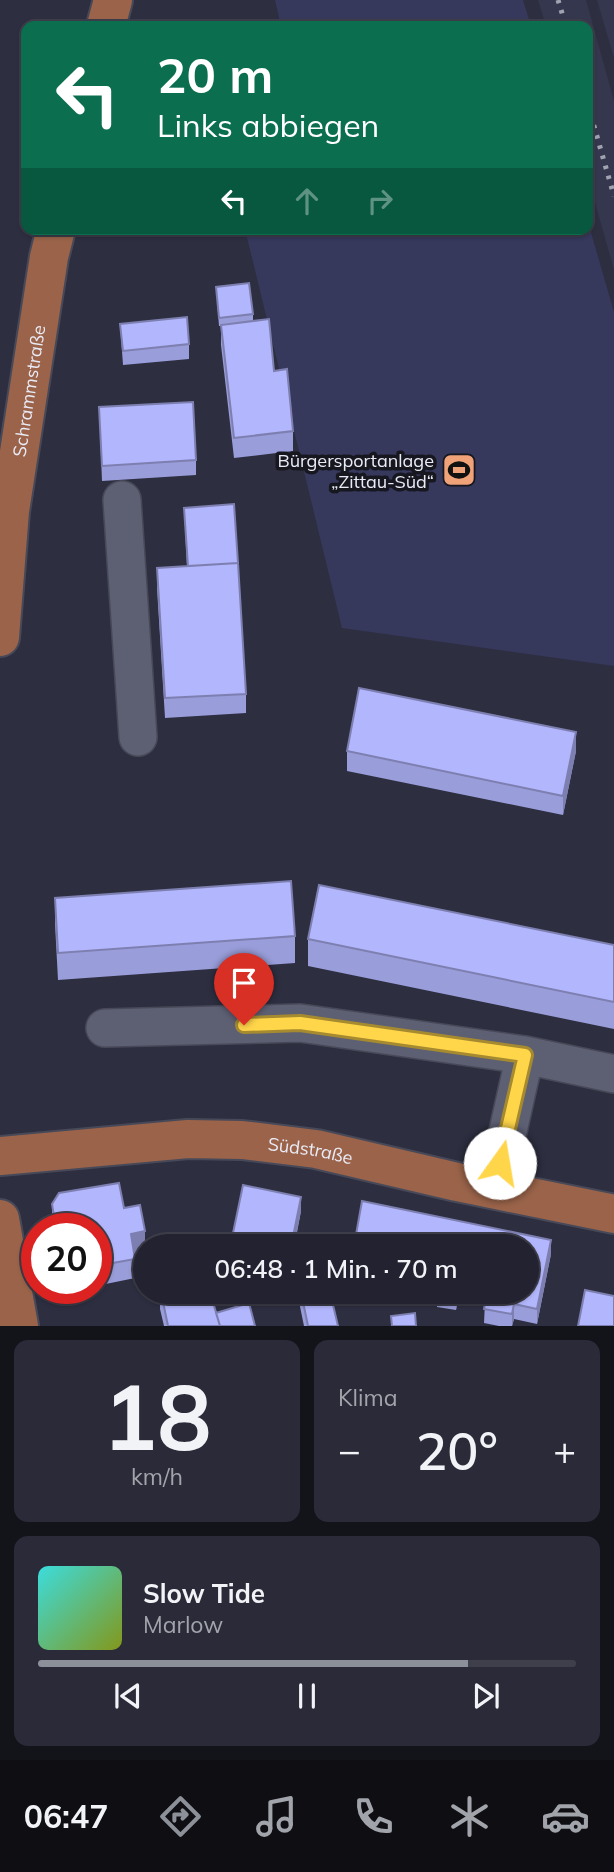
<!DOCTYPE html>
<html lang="de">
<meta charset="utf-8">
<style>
:root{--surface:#222230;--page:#2a2a38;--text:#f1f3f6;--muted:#a2a4ab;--line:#3f3f4c;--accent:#8c9099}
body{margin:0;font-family:Mulish,sans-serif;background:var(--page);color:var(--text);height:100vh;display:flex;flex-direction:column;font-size:26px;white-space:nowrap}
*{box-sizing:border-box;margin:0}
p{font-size:23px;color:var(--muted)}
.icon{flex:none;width:38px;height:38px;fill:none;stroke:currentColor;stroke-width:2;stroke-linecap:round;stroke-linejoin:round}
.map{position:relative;height:1326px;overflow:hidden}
.side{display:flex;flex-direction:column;gap:14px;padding:14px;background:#13131a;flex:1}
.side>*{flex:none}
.guide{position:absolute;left:21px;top:21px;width:572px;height:214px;border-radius:14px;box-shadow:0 2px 5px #0004,0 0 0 2px var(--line);background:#0b6e4f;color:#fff;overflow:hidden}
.speed{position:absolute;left:21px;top:1213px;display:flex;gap:14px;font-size:35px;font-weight:700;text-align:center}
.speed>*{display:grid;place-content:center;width:91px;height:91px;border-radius:50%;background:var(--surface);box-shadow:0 2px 5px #0004,0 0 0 2px var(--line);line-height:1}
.speed .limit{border:10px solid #d22;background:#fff;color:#111}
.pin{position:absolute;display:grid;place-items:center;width:60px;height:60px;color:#fff;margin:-72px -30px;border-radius:50% 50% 50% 0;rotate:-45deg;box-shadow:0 0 7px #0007}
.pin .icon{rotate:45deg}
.me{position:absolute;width:77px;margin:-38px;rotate:13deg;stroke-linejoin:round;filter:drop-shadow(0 0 5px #0008)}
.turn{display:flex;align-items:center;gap:24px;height:147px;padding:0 21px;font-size:32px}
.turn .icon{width:91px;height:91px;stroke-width:2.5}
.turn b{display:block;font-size:49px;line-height:60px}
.lanes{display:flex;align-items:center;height:66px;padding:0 21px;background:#0003;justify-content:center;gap:35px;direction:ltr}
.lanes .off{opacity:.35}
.big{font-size:52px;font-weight:600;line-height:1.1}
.side .tile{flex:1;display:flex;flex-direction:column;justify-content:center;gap:10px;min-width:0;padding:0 24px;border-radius:14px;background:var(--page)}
.side .dial{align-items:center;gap:0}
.dial b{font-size:91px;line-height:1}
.song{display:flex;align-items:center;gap:21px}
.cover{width:84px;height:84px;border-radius:10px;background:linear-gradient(135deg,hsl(180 70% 55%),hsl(70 70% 35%))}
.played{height:7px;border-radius:4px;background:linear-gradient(90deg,var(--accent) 80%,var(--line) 80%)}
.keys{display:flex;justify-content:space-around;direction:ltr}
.heat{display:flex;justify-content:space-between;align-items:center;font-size:38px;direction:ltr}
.side .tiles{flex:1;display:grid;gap:14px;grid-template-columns:1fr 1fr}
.tile:last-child{grid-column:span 2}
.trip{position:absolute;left:133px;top:1234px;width:406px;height:70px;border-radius:35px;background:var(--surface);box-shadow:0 2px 5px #0004,0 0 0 2px var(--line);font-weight:600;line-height:70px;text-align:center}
.tab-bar{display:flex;height:112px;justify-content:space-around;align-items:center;background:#0e0e13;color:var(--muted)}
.tab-bar .icon{width:49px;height:49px}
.tab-bar .current{color:var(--accent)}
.tab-bar b{font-size:32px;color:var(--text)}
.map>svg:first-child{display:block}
.built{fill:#35374e}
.pitch{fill:#36385c}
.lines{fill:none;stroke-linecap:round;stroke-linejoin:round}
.minor-casing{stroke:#484958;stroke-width:40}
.major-casing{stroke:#484958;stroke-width:42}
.minor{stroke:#5d5f73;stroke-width:37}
.major{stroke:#9b644a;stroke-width:38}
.rail{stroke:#a2a3b1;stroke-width:5;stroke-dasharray:3.5 7;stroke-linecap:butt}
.wall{fill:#999dd9}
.shaded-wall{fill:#7d7fb0}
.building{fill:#b2b6fc;stroke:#7d7fb0;stroke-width:2}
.route-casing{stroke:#a68a30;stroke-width:18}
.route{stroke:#ffd54a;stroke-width:12}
.labels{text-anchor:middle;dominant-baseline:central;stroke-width:7;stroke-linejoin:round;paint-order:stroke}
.street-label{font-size:18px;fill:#e9ebf6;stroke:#17171f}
.poi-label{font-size:18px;fill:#e9ebf6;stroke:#17171f;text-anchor:end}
</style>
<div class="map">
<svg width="614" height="1326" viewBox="0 0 614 1326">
<rect width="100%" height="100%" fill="#2d2e40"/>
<path class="built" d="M 538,0 L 586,0 L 614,101 L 614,270 L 588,177 L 588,26 L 546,26 Z
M 597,0 L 614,0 L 614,58 Z"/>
<path class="pitch" d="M 275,0 L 523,0 L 531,26 L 281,26 Z
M 588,222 L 614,312 L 614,666 L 342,628 L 245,229 L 588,229 Z"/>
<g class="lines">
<defs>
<path id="minor" d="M 122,500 L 138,737
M 105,1028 L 300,1023 L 525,1055 L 614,1074
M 495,1189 L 525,1055"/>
<g id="major">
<path d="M 106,26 L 113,0"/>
<path id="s1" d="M 0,637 L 10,511 L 49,257 L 56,229"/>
<path id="s2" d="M 0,1156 L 188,1139 L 242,1140 L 316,1149 L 457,1182 L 614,1214"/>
<path d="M 0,1219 L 19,1326"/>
</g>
</defs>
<use href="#minor" class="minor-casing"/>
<use href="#major" class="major-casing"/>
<use href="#minor" class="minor"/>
<use href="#major" class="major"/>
<path class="rail" d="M 558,0 L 566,26
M 588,105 L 614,196"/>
</g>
<path class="wall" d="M 216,287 L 253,314 L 253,321 L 274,371 L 293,431 L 293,451 L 234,458 L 221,345 L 221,326 L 219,326 Z
M 120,324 L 189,344 L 189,359 L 123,365 Z
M 99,407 L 196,460 L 196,475 L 102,481 Z
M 184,508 L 246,694 L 246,713 L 165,718 L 157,588 L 157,568 L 187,567 Z
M 347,751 L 576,751 L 563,815 L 347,771 Z
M 55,898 L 295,936 L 295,963 L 58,980 L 55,924 Z
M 308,939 L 614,945 L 614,1029 L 308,966 Z
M 52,1204 L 124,1208 L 145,1251 L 134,1253 L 135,1278 L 96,1286 L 96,1228 L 52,1228 Z
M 301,1211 L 295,1243 L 309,1246 L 232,1246 L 232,1238 Z
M 551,1254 L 537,1324 L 514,1319 L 512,1326 L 499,1326 L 484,1323 L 485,1302 L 459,1297 L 456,1310 L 437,1307 L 437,1300 L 434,1299 L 434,1292 L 527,1292 Z
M 65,1288 L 87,1288 L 65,1292 Z
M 160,1292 L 216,1313 L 255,1326 L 164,1326 L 160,1309 Z
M 297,1292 L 330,1292 L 338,1326 L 304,1326 Z
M 368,1292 L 398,1292 L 396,1301 L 368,1295 Z"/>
<path class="shaded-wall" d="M 576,732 L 576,751 L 563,815 L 563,796 Z
M 301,1197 L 301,1211 L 294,1246 L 291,1246 Z
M 145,1231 L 145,1251 L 131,1254 L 131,1234 Z
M 551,1240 L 551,1254 L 537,1324 L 537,1309 Z
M 457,1292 L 459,1292 L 459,1297 L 456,1310 Z
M 514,1304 L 514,1319 L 512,1326 L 512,1314 Z"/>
<path class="building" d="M 249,283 L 253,314 L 219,318 L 216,287 Z
M 187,317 L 189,344 L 123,351 L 120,324 Z
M 269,319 L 274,371 L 287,369 L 293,431 L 234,438 L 221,325 Z
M 193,402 L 196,460 L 102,466 L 99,407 Z
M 234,504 L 238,563 L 188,566 L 184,508 Z
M 238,563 L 246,694 L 165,698 L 157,568 Z
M 359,688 L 576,732 L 563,796 L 347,751 Z
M 291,881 L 295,936 L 58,953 L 55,898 Z
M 319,885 L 614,945 L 614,1002 L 308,939 Z
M 119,1183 L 124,1208 L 140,1205 L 145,1231 L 131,1234 L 135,1259 L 96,1266 L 96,1228 L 56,1228 L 52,1204 L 59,1193 Z
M 243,1185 L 301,1197 L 292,1242 L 291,1242 L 290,1245 L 242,1235 L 241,1240 L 232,1238 Z
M 362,1201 L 551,1240 L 537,1309 L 514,1304 L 512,1314 L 484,1309 L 487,1292 L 527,1292 L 527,1246 L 354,1246 Z
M 242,1235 L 290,1245 L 291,1242 L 309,1246 L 242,1246 L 239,1245 Z
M 585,1290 L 614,1296 L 614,1326 L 578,1326 Z
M 161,1292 L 210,1292 L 220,1326 L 168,1326 Z
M 301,1292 L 330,1292 L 338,1326 L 308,1326 Z
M 437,1292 L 457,1292 L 456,1296 Z
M 249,1303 L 255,1326 L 220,1326 L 216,1313 Z
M 415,1313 L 416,1326 L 392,1326 L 391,1316 Z"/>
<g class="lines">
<defs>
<path id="route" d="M 244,1025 L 300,1023 L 525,1055 L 500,1163"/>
</defs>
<use href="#route" class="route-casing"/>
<use href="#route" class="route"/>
</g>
<defs>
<symbol id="stadium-square" viewBox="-11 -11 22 22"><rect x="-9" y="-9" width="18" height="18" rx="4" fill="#f0a278" stroke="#17171f"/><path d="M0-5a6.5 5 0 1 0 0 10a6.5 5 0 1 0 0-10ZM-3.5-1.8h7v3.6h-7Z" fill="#111"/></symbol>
</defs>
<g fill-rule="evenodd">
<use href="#stadium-square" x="440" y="451" width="38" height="38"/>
</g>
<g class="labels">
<g class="street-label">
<text stroke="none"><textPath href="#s1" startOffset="248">Schrammstraße</textPath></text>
<text stroke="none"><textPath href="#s2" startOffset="312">Südstraße</textPath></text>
</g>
<g class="poi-label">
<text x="434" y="460">Bürgersportanlage<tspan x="434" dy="21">„Zittau-Süd“</tspan></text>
</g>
</g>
</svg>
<div class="speed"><div class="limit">20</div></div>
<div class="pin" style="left:244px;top:1025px;background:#d93025"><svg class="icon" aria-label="arrive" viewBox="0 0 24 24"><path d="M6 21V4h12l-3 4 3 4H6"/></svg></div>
<svg class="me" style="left:500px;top:1163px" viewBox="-20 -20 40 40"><circle r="19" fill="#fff"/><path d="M0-13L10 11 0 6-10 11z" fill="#ffd54a"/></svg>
<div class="trip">06:48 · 1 Min. · 70 m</div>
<div class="guide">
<div class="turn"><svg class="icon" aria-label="left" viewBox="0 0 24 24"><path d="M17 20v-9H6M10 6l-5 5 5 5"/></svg><div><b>20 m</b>Links abbiegen</div></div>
<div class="lanes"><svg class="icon" aria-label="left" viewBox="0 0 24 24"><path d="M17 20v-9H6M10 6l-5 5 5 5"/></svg><svg class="icon off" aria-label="ahead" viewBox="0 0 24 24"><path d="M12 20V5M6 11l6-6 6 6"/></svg><svg class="icon off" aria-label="right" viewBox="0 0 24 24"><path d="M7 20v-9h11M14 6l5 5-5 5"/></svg></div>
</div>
</div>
<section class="side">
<div class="tiles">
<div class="tile dial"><b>18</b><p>km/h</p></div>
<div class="tile"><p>Klima</p>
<div class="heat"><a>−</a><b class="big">20°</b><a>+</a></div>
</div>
<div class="tile">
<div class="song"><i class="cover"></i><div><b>Slow Tide</b><p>Marlow</p></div></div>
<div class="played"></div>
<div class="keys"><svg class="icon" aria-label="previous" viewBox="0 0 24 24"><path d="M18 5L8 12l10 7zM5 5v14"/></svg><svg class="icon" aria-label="pause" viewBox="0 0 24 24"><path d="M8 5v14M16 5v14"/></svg><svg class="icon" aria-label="next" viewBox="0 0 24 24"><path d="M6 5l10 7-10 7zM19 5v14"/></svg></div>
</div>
</div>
</section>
<nav class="tab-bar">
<b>06:47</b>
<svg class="icon current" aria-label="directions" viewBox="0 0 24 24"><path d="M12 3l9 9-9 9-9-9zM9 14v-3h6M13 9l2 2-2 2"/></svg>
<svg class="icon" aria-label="music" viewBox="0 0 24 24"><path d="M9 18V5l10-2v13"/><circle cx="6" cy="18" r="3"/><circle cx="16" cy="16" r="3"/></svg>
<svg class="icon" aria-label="phone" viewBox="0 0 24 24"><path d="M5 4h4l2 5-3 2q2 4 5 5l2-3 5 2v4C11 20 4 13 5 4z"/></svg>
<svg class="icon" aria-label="climate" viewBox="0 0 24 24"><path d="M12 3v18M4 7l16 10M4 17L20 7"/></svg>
<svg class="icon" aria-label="car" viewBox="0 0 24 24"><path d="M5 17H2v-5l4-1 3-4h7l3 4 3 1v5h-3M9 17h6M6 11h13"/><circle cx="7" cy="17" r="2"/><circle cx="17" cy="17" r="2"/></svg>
</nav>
